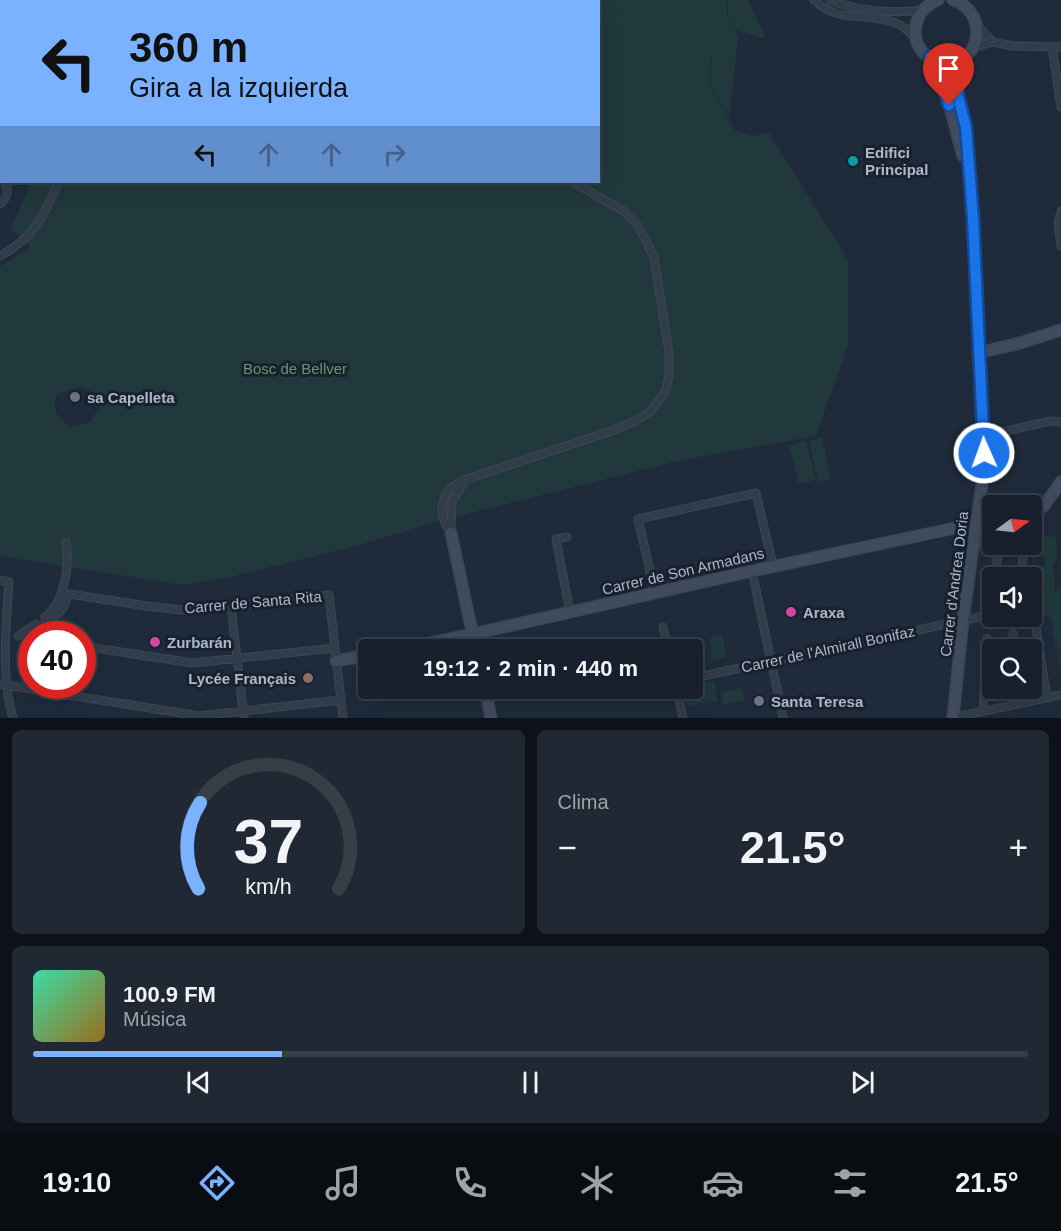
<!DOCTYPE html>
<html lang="es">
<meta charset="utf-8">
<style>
:root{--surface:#17202c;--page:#202834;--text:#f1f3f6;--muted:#9ea3a9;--line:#363e48;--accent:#7ab2ff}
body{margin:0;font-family:Arial,sans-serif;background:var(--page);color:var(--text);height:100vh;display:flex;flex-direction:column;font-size:22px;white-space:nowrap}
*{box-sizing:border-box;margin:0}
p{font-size:20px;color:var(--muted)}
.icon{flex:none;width:33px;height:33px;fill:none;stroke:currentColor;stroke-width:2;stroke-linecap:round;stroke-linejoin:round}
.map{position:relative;height:718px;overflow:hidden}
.details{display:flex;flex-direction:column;gap:12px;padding:12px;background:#0d1218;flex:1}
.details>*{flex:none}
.guide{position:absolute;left:0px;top:0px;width:600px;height:183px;box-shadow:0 6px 24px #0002,0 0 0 2px var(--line);background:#7ab2ff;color:#111;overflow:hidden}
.needle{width:39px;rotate:75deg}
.fabs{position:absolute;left:982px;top:495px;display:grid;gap:12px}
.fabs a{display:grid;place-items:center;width:60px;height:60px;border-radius:6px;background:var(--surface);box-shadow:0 6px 24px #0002,0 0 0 2px var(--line);font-size:30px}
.speed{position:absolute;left:18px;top:621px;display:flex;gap:12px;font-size:30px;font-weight:700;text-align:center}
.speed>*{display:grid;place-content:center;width:78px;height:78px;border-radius:50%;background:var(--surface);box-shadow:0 6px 24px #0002,0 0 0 2px var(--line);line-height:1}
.speed .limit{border:9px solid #d22;background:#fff;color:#111}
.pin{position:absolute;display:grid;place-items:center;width:51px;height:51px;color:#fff;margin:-62px -26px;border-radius:50% 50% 50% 0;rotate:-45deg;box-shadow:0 0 6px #0007}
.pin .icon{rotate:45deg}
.me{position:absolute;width:66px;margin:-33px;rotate:358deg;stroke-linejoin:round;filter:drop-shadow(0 0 4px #0008)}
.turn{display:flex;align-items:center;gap:21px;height:126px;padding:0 30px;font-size:27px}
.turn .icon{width:78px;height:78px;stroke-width:2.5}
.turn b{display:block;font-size:42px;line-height:51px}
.lanes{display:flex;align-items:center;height:57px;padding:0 30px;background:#0003;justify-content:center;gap:30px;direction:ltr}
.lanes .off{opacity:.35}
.big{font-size:45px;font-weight:600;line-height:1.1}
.details .widget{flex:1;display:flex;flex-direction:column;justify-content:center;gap:9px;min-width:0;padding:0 21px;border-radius:9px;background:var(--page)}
.details .dial{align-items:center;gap:0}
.dial svg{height:156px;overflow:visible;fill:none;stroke:var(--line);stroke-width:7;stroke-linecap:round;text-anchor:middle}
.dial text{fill:var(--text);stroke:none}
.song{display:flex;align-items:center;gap:18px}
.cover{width:72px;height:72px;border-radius:9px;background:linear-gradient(135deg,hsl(160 70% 55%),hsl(40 70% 35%))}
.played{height:6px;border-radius:3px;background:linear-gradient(90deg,var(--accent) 25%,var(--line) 25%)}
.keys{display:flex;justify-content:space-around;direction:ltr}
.heat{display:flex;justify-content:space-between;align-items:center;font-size:33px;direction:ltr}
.details .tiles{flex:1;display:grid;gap:12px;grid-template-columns:1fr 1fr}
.widget:last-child{grid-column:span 2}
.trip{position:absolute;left:358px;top:639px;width:345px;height:60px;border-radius:6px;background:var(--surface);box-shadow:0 6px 24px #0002,0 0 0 2px var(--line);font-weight:600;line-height:60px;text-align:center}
.menu{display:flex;height:96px;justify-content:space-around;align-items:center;background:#090d12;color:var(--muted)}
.menu .icon{width:42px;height:42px}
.menu .selected{color:var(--accent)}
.menu b{font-size:27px;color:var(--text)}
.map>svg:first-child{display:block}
.green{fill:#21393c;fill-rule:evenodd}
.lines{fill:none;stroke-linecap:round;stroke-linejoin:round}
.street-casing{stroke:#3c4654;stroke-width:9}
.secondary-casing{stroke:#3c4654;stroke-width:13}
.street{stroke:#323d4b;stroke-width:7}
.secondary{stroke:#404c5e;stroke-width:10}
.route-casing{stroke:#114b97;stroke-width:15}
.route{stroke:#1a73e8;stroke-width:10}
.culture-dot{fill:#0f9aa8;stroke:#18222f;stroke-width:2}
.worship-dot{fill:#6b7280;stroke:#18222f;stroke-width:2}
.hotel-dot{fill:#d1479c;stroke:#18222f;stroke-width:2}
.education-dot{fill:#8d6e63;stroke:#18222f;stroke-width:2}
.labels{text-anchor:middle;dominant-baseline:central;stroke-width:6;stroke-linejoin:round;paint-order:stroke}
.poi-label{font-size:15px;font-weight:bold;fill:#adb8c7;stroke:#18222f;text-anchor:start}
.park-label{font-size:15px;fill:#629a6d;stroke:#18222f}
.street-label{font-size:15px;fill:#adb8c7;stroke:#18222f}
</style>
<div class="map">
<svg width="1061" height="718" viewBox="0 0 1061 718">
<rect width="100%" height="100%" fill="#1f2b3b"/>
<path class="green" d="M 0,0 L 726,0 L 731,46 L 727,0 L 748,0 L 766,39 L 735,30 L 738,39 L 729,118 L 710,84 L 712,55 L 719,51 L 711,54 L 709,84 L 735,131 L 753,136 L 769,133 L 848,260 L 848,344 L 816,436 L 682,460 L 437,521 L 363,544 L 295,561 L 229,577 L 183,585 L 0,556 L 0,266 L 31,247 L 11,229 L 31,182 L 598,182 L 598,2 L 2,2 L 1,159 ZM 79,387 L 106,397 L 90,422 L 71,427 C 56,417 53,412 56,394 Z
M 822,438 L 831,479 L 818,482 L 809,441 Z
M 806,441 L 816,480 L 799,484 L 789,445 Z
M 1045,536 L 1056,537 L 1057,556 L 1053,565 L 1055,592 L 1061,589 L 1061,670 L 1057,656 L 1061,655 L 1059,647 L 1056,647 L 1052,631 L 1055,630 L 1053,622 L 1051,622 L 1048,615 L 1039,615 L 1037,610 L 1032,611 L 1032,599 L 1040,599 L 1041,591 L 1045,591 L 1044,583 L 1041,582 L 1042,567 L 1045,566 L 1045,558 L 1042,557 Z
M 722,635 L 726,657 L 713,660 L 709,641 L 711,640 L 710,637 Z
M 714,681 L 718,701 L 688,707 L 684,689 L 693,688 L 693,686 Z
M 742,688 L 745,700 L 723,705 L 721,693 Z"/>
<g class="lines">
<defs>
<path id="street" d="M 61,0 L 61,2
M 293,0 L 294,2
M 814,0 C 840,25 868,11 896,23 C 904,26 909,32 915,38
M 830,0 C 855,11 895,14 922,10
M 993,42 L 1013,46 L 1061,47
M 1052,47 L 1061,107
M 972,48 L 993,42 L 977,25
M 0,204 C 7,199 10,190 4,182
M 1061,211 L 1058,223 L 1061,246
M 0,256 C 33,238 45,216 58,182
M 983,436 L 1051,421 L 1061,422
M 451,533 C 441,521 438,502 450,489 C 454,485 461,482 467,479 L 609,432 L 635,421 L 650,412 L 665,392 L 669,377 L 669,352 L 654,258 L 646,241 L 638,226 L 625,212 L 573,182
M 451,533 L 452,502 L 464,482
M 567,537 L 556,539 L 570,612
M 752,571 L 783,718
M 995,578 L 998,554
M 1022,578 L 1023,544
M 0,580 L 9,582 C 6,622 1,679 13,718
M 655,593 L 638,519 L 756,493 L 773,566
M 231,606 L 244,718
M 990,614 L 993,592
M 45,617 C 65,602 70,565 66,542
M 1035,621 L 1047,698
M 663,627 L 668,650
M 1013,633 L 1014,650
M 18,636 L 36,624
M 26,637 C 36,629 58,617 64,606 C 67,601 65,598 70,594 L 146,606 L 190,611 L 329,595 L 343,718
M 82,646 L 192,663 L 335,648
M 693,678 L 993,614
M 0,684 L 199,716 L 341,700
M 677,688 L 683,718
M 1016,688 L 1016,704
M 983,711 L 987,638
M 951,718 L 1061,695"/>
<path id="secondary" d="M 938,0 C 902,14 911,65 949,62 C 985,59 986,10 953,0
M 930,58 L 943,82 L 963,156
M 978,353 L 1020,343 L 1061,330
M 1032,510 L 1043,507 L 1061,482
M 451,533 L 476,650
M 395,650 L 473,634 L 752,571 L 993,520
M 336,661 L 369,655
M 485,688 L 491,718
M 953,718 L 963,620 L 984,469 L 974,235 L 966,128 L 958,96 L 957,80 L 960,59"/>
</defs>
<use href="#street" class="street-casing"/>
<use href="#secondary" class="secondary-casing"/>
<use href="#street" class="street"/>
<use href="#secondary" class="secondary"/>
</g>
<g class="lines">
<defs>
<path id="route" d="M 949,105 L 943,82 L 930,57 C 941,63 948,63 960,59 L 957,80 L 958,96 L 966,128 L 973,218 L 984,453"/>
</defs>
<use href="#route" class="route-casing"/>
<use href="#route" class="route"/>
</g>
<circle class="culture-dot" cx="853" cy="161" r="6"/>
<g class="worship-dot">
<circle cx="75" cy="397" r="6"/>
<circle cx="759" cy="701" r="6"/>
</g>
<g class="hotel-dot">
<circle cx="791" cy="612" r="6"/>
<circle cx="155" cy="642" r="6"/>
</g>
<circle class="education-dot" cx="308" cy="678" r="6"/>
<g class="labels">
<g class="poi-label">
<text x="865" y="152">Edifici<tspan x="865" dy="17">Principal</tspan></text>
<text x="87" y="397">sa Capelleta</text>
<text x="803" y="612">Araxa</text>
<text x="167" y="642">Zurbarán</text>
<text x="296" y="678" text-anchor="end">Lycée Français</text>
<text x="771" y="701">Santa Teresa</text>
</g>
<g class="park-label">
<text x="295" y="368">Bosc de Bellver</text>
</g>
<g class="street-label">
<text transform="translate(683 571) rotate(-13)">Carrer de Son Armadans</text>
<text transform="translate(954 584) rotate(-83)">Carrer d'Andrea Doria</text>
<text transform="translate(253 602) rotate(-5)">Carrer de Santa Rita</text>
<text transform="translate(828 649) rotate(-12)">Carrer de l'Almirall Bonifaz</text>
</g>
</g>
</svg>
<div class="fabs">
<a><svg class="needle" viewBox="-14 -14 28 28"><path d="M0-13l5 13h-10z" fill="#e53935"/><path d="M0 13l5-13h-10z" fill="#9ea3a9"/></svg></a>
<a><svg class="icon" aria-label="sound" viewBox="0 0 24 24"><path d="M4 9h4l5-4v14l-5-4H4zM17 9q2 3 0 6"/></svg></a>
<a><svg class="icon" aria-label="search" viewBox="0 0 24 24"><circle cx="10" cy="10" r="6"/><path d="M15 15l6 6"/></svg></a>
</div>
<div class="speed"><div class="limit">40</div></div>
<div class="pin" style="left:949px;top:105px;background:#d93025"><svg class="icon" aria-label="arrive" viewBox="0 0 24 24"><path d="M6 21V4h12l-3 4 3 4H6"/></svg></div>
<svg class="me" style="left:984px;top:453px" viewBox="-20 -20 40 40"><circle r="17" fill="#1a73e8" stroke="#fff" stroke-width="3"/><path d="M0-11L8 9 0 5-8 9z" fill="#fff"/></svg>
<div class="trip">19:12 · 2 min · 440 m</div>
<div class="guide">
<div class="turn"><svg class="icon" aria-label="left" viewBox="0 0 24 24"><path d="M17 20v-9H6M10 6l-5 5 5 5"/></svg><div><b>360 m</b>Gira a la izquierda</div></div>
<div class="lanes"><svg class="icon" aria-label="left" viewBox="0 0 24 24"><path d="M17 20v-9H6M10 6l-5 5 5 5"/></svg><svg class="icon off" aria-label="ahead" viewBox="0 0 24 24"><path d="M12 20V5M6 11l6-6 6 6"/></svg><svg class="icon off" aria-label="ahead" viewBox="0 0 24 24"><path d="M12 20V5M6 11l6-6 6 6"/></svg><svg class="icon off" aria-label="right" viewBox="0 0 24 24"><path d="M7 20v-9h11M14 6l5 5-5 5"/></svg></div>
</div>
</div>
<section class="details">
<div class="tiles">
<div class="widget dial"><svg viewBox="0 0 100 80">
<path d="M14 69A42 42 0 1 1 86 69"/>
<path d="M14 69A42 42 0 0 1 15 25" stroke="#7ab2ff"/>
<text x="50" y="56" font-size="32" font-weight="700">37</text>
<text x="50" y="72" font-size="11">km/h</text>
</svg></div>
<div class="widget"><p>Clima</p>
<div class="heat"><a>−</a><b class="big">21.5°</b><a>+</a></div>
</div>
<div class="widget">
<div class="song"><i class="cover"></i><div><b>100.9 FM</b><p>Música</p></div></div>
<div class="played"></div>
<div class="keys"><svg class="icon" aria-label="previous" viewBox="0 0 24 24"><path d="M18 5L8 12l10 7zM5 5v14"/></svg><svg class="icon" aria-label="pause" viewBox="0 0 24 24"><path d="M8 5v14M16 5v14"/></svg><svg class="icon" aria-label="next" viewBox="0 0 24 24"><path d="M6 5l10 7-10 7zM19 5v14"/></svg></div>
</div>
</div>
</section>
<nav class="menu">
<b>19:10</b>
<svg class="icon selected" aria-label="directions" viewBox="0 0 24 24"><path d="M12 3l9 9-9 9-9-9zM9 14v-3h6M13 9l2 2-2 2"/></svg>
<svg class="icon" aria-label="music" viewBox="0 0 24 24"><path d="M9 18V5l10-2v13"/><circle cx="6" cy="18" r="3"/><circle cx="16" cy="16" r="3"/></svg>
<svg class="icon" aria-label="phone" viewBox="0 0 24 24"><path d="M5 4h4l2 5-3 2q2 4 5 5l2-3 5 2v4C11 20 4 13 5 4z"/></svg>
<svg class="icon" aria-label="climate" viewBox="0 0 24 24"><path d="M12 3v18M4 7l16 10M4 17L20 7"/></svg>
<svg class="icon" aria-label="car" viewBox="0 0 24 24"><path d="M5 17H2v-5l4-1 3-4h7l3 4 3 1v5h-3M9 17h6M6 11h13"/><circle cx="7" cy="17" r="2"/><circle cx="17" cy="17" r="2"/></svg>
<svg class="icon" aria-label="filters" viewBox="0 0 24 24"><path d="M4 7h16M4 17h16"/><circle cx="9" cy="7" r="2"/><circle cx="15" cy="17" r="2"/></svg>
<b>21.5°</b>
</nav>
